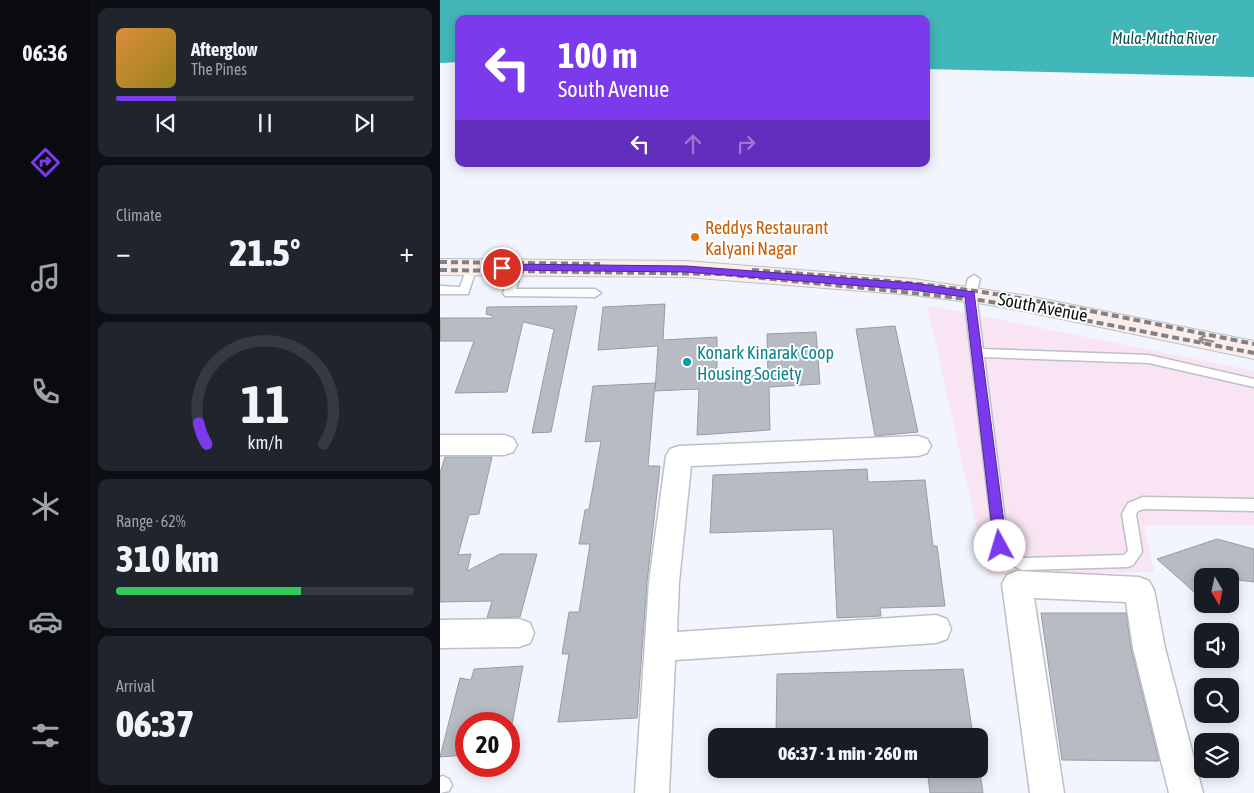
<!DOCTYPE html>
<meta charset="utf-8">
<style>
:root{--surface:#171b24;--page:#20242c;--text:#f1f3f6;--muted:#9ea1a6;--line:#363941;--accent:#7c3aed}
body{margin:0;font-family:"Asap Condensed",sans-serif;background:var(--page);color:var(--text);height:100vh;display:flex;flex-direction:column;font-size:19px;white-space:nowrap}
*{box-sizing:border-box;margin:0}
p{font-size:16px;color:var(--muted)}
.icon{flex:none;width:28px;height:28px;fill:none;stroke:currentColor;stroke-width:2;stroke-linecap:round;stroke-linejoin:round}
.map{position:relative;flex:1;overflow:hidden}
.sheet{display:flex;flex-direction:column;gap:8px;padding:8px;background:#0d0f14;width:350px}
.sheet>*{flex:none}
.guide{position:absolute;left:15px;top:15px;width:475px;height:152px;border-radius:10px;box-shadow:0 2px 12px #0003;background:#7c3aed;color:#fff;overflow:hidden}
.needle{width:32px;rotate:171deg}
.fabs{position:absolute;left:754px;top:568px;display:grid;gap:10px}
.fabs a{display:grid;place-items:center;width:45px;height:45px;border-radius:10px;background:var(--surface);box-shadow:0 2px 12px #0003;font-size:25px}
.speed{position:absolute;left:15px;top:712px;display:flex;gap:10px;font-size:25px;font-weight:700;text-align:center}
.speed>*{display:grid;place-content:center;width:65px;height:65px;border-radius:50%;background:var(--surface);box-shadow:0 2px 12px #0003;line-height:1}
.speed .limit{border:8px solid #d22;background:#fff;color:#111}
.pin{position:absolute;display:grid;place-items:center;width:42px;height:42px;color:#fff;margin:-21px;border:2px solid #fff;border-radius:50%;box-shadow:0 1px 5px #0007}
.me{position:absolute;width:55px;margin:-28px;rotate:354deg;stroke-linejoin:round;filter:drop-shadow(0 0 4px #0008)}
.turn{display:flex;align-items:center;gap:18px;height:105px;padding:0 20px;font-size:22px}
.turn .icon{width:65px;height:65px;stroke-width:2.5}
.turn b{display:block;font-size:35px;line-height:42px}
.lanes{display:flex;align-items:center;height:48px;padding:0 20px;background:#0003;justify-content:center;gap:25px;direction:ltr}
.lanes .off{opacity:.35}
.big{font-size:38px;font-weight:800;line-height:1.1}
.sheet .tile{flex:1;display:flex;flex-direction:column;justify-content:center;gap:8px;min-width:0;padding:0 18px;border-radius:10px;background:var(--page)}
.sheet .dial{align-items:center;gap:0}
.dial svg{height:130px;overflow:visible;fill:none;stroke:var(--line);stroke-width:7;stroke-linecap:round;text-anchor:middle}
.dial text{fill:var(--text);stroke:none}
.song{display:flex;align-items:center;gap:15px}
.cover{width:60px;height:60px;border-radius:8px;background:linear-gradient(135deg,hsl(30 70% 55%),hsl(50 70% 35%))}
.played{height:5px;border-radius:2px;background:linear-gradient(90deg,var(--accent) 20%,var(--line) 20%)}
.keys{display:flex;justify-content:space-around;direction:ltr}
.heat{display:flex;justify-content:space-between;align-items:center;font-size:28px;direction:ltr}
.charge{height:8px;border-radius:4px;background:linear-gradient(90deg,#34c759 62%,var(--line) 0)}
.trip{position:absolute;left:268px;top:728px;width:280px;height:50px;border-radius:10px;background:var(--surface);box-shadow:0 2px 12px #0003;font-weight:800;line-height:50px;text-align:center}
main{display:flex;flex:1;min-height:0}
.tabs{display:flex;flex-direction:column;width:90px;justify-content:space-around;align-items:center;background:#090b0e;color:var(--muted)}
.tabs .icon{width:35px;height:35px}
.tabs .current{color:var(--accent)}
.tabs b{font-size:22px;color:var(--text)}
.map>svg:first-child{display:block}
.commercial{fill:#f9e4f3}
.water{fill:#42b7b9}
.building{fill:#b7bbc2;stroke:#989ca3}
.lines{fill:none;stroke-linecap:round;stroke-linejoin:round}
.lane-casing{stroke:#bcc0c7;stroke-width:3}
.street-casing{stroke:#bcc0c7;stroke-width:3}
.secondary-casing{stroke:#bcc0c7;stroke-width:2}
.lane{fill:#fff;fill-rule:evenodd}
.street{fill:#fff;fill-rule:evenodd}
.secondary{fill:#fcede9;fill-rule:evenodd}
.rail{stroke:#7f8187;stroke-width:4;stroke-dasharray:7 4;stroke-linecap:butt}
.oneway{stroke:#928a89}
.route{fill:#7c3aed;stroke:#51269a}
.food-dot{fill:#e8710a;stroke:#fff;stroke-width:2}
.culture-dot{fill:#0f9aa8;stroke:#fff;stroke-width:2}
.labels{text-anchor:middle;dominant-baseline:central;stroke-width:4;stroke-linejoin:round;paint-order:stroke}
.far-water-label{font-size:16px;font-style:italic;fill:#0a5051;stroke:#fff}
.food-label{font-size:18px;fill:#c56008;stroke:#fff;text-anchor:start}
.street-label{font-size:18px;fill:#101114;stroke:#fff}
.culture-label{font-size:18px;fill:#0d838f;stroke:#fff;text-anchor:start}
</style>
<main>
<nav class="tabs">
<b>06:36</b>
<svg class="icon current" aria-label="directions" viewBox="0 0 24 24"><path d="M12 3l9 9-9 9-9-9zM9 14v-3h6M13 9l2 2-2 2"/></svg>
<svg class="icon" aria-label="music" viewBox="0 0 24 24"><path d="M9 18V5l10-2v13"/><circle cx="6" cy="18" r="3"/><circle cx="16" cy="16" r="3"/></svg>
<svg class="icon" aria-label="phone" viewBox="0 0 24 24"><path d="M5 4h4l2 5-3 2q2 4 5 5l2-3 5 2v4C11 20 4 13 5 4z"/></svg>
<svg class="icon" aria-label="climate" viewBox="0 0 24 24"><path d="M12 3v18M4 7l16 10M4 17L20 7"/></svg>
<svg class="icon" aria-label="car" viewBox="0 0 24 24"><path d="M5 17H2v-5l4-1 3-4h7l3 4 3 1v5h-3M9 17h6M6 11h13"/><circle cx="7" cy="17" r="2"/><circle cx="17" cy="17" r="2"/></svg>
<svg class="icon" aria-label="filters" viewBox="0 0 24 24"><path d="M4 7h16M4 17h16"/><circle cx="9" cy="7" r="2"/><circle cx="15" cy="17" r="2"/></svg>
</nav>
<section class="sheet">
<div class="tile">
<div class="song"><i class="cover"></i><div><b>Afterglow</b><p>The Pines</p></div></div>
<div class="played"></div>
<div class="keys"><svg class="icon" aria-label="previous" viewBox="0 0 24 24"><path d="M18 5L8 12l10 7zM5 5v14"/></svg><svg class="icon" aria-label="pause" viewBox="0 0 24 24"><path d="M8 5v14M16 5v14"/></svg><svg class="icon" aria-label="next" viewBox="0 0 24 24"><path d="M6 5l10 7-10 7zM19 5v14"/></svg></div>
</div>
<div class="tile"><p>Climate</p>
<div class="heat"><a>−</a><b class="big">21.5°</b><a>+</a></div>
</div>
<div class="tile dial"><svg viewBox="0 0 100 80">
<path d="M14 69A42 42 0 1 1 86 69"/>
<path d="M14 69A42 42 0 0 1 9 56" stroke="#7c3aed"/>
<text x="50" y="56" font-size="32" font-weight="700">11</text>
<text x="50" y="72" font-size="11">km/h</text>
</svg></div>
<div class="tile"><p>Range · 62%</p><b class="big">310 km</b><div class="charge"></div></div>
<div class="tile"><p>Arrival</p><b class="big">06:37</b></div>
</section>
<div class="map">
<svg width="814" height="793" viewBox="0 0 814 793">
<rect width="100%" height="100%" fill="#f2f5fd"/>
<path class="commercial" d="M 487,305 L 814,371 L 814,525 L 704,526 L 714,572 L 547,575 Z"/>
<path class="water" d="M 0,0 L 814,0 L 814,77 L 486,69 L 486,19 L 19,19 L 19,62 L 0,63 Z"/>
<path class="building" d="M 225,304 L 223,340 L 277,337 L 277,378 L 328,375 L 327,334 L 376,332 L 380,384 L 329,387 L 330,430 L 257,435 L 259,389 L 215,391 L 218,346 L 158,350 L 163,307 Z
M 137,306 L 111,432 L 92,433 L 114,329 L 83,322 L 67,392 L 15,393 L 34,341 L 0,341 L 0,318 L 52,318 L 53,316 L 46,314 L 47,307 Z
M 455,326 L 478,432 L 435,436 L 416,329 Z
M 215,383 L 208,466 L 220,466 L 207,582 L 197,718 L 118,722 L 129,654 L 122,654 L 129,612 L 139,612 L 150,544 L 139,544 L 145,510 L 149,509 L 161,441 L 145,442 L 153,386 Z
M 5,457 L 52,457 L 39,514 L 29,515 L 18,555 L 31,554 L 27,571 L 60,554 L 97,554 L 80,617 L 47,618 L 52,601 L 0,602 L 0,473 Z
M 427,469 L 428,482 L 485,480 L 493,546 L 497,546 L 505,606 L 440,608 L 441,616 L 397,618 L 393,529 L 270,533 L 273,475 Z
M 777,539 L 814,549 L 814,582 L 790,579 L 790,576 L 762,575 L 762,599 L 717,559 Z
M 601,613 L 686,613 L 691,648 L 719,761 L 622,760 Z
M 83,666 L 72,724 L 26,724 L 26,755 L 0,757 L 20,678 L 31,680 L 34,669 Z
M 523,669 L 533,736 L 336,736 L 337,674 Z
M 539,766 L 543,793 L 490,793 L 487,769 L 539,769 Z"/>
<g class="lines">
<defs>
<path id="lane" d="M 32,264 L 37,267 L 28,294 L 0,294 L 0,286 L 20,287 L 27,267 Z
M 77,264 L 82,268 L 76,289 L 155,289 L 161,293 L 155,297 L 65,296 L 63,293 L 72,268 Z
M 534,275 L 540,279 L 536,294 L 543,349 L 709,355 L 814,379 L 814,387 L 709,363 L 544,357 L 568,544 L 574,553 L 584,558 L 684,555 L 688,551 L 682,514 L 688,503 L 703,497 L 814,499 L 814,511 L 704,509 L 698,511 L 696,514 L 702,552 L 693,565 L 688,567 L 582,570 L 564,561 L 554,546 L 524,294 L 528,279 Z
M 3,776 L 9,779 L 12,785 L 9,791 L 0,793 L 0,777 Z"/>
<path id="street" d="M 0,435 L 64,435 L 73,438 L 77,445 L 73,452 L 64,455 L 0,455 Z
M 478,436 L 487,439 L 491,446 L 487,453 L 478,456 L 251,466 L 239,582 L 237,632 L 496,615 L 507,619 L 511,629 L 507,639 L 496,643 L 235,660 L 229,793 L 195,793 L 209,582 L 226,456 L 230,449 L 239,446 Z
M 577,571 L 699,577 L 709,581 L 714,590 L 725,648 L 763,793 L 729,793 L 693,648 L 686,602 L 594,598 L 624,793 L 590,793 L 562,584 L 567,575 Z
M 79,619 L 90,623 L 94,633 L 90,643 L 79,647 L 0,648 L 0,620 Z"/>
<path id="secondary" d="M 0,259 L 246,261 L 473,279 L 588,296 L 814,341 L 814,359 L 588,312 L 544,304 L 473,295 L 246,277 L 0,275 Z"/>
</defs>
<use href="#lane" class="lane-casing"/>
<use href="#street" class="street-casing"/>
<use href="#secondary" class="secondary-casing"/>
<use href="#lane" class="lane"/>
<use href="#street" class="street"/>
<use href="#secondary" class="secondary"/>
<path class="rail" d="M 0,262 L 160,264
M 0,270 L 282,274 L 464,292 L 546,301 L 814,353
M 312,270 C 389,276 466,281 542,292 C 633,306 724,326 814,344"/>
</g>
<defs><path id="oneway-shaft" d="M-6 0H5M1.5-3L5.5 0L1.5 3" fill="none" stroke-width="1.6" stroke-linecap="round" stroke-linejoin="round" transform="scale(1.25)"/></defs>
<use class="oneway" href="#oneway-shaft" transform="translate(766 340) rotate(-168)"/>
<path class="route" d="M 62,264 L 246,266 L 473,283 L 534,292 L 567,546 L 565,549 L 560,551 L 556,549 L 554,546 L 525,297 L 473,290 L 246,272 L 59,270 L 57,268 Z"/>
<circle class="food-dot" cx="255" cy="237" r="5"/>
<circle class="culture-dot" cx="247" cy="362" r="5"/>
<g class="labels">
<g class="far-water-label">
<text x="724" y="38">Mula-Mutha River</text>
</g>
<g class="food-label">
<text x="265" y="227">Reddys Restaurant<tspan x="265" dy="21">Kalyani Nagar</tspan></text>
</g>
<g class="street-label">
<text transform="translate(603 307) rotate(11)">South Avenue</text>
</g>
<g class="culture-label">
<text x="257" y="352">Konark Kinarak Coop<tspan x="257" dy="21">Housing Society</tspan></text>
</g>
</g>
</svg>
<div class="fabs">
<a><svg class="needle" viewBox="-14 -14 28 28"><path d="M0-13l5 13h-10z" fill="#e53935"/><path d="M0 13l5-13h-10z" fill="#9ea1a6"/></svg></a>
<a><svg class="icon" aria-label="sound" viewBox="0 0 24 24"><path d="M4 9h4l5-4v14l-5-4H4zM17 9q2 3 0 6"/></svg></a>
<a><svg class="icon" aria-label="search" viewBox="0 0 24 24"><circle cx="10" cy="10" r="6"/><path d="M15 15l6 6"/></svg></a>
<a><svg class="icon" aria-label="layers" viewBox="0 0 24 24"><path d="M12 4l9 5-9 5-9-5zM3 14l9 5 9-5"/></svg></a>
</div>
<div class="speed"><div class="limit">20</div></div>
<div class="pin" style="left:62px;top:268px;background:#d93025"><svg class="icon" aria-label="arrive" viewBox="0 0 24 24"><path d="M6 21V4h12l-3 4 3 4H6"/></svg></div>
<svg class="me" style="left:560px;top:546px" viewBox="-20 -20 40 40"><circle r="19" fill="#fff"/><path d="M0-13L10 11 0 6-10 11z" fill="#7c3aed"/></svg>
<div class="trip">06:37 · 1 min · 260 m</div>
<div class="guide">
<div class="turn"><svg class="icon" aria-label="left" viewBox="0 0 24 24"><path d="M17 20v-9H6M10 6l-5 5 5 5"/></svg><div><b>100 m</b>South Avenue</div></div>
<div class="lanes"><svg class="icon" aria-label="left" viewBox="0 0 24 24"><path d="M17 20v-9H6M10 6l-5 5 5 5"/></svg><svg class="icon off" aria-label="ahead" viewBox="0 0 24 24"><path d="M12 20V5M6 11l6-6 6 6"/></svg><svg class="icon off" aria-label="right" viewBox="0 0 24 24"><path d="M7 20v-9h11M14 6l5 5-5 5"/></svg></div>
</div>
</div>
</main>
